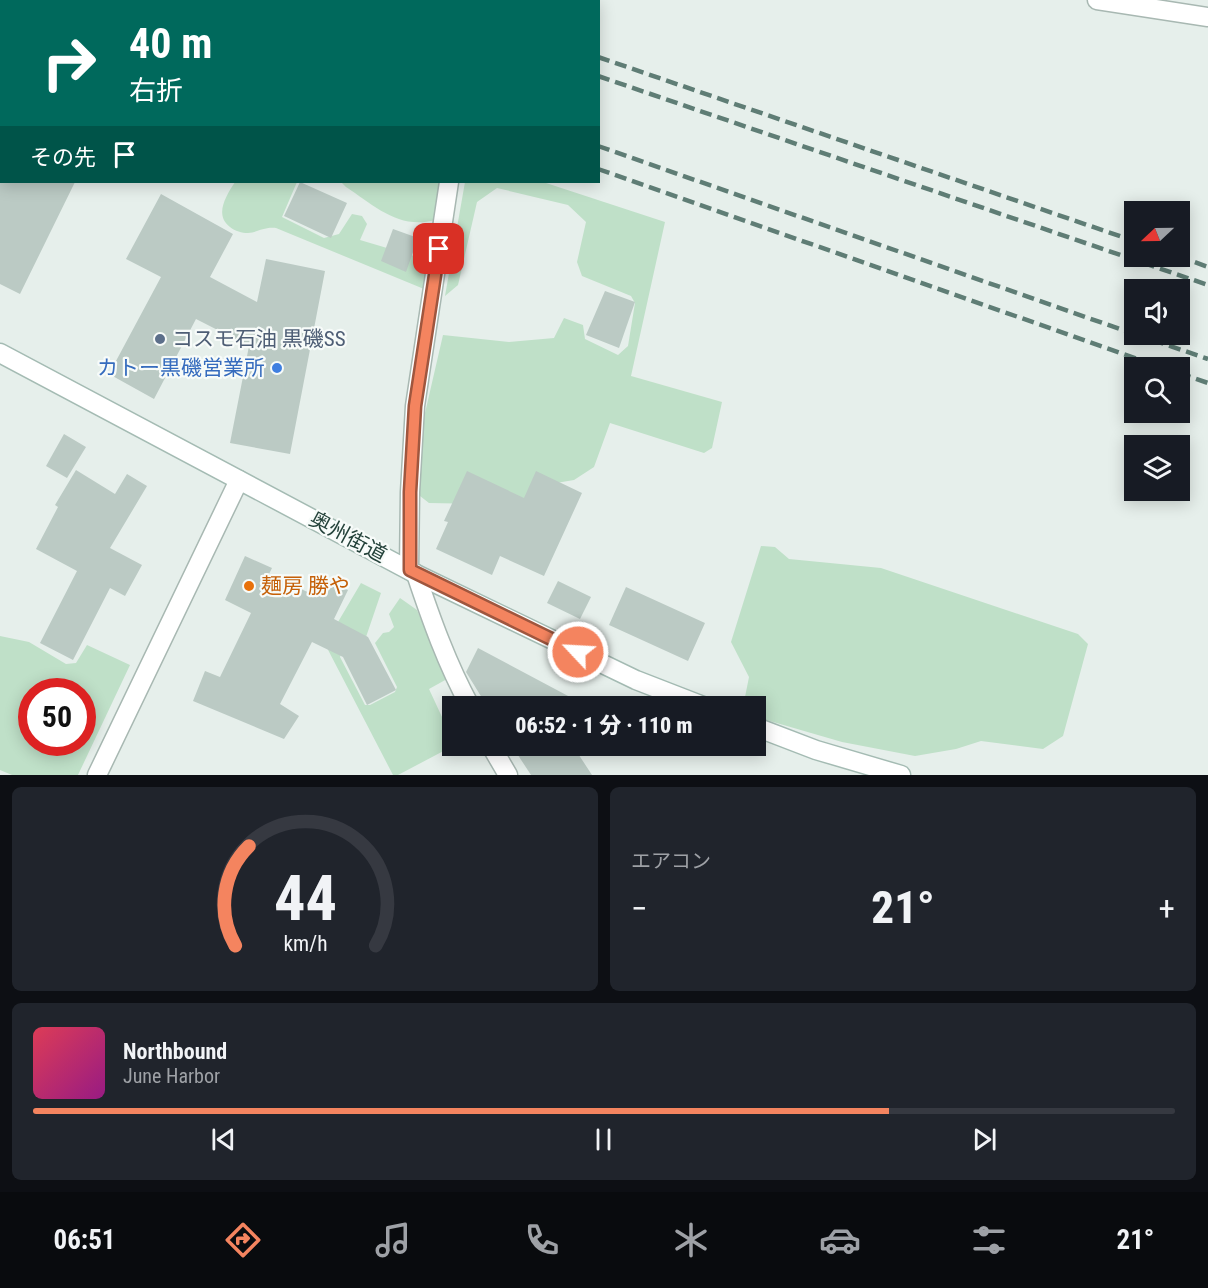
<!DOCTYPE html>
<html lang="ja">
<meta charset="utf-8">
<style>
:root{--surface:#171b24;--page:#20242c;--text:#f1f3f6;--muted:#9ea1a6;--line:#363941;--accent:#f4845f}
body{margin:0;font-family:"Roboto Condensed","Noto Sans JP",sans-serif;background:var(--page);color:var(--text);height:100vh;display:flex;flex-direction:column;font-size:22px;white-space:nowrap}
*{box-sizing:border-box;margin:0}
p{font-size:20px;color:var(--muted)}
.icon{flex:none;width:33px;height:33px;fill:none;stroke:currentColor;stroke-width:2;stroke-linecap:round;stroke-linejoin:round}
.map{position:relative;height:775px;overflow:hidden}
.side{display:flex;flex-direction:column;gap:12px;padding:12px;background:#0d0f14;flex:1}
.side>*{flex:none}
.guide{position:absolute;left:0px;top:0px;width:600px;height:183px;box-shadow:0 3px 15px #0003;background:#00695c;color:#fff;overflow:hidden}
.needle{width:39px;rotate:248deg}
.fabs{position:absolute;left:1124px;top:201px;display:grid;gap:12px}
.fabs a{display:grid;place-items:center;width:66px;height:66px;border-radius:0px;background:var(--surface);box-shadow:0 3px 15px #0003;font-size:30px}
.speed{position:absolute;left:18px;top:678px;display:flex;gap:12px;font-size:30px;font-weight:700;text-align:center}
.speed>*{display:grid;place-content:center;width:78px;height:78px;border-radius:50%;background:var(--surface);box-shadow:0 3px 15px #0003;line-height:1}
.speed .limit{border:9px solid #d22;background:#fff;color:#111}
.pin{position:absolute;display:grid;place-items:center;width:51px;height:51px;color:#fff;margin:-26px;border-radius:12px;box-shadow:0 3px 9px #0006}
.me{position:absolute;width:66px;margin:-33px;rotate:295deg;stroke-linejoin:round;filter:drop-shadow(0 0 4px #0008)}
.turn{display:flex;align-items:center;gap:21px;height:126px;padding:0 30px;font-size:27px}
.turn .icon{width:78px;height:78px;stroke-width:2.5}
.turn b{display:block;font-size:42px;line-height:51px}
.then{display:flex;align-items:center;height:57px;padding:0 30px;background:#0003;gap:12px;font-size:22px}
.big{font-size:45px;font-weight:800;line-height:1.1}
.side .tile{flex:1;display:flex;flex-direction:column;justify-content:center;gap:9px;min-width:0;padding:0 21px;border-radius:9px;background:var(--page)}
.side .dial{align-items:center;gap:0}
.dial svg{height:156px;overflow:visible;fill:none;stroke:var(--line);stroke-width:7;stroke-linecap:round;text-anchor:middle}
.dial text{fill:var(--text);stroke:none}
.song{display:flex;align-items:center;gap:18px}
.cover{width:72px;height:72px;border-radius:9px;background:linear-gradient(135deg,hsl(350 70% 55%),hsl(310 70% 35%))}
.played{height:6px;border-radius:3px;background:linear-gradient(90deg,var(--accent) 75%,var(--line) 75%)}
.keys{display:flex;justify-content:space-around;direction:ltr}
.heat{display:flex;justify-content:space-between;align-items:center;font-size:33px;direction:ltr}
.side .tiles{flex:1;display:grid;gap:12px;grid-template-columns:1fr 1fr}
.tile:last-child{grid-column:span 2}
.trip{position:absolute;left:442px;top:696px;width:324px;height:60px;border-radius:0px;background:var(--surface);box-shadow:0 3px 15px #0003;font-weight:800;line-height:60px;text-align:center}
.menu{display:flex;height:96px;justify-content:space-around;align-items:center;background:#090b0e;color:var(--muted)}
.menu .icon{width:42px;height:42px}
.menu .selected{color:var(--accent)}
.menu b{font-size:27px;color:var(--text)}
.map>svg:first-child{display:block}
.green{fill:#bfe0c8;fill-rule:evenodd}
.building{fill:#bbcac4}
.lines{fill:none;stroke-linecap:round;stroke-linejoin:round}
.street-casing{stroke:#a8b8b2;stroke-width:21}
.secondary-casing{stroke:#a4bbb3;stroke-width:21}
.street{stroke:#fff;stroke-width:18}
.secondary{stroke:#fff;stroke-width:18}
.rail{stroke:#5f7d75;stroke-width:4.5;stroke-dasharray:12 6;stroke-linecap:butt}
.route-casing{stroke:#9f563e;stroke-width:15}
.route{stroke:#f4845f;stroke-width:10}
.service-dot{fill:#5c6f8a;stroke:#f7fbf9;stroke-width:2}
.shop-dot{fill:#3f7fe0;stroke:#f7fbf9;stroke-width:2}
.food-dot{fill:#e8710a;stroke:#f7fbf9;stroke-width:2}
.labels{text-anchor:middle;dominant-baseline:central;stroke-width:4.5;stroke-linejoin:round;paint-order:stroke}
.service-label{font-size:21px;fill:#4e5e75;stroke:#f7fbf9;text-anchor:start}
.shop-label{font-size:21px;fill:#366cbe;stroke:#f7fbf9;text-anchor:end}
.street-label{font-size:21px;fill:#24423a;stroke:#f7fbf9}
.food-label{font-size:21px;fill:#c56008;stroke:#f7fbf9;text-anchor:start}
</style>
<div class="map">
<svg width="1208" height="775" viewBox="0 0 1208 775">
<rect width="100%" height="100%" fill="#e6efeb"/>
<path class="green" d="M 235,182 L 297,182 L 282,217 L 324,238 L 339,234 L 352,214 L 362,216 L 367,224 L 360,240 L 414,256 L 423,236 L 432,240 L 424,289 L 276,228 C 263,227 259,232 248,233 C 242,233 235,231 230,227 C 214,215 226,196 235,182 Z
M 341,182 L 444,182 L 435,220 C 399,230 375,206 346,187 Z
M 465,182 L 543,182 L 665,222 L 631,376 L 722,402 L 712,448 L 704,453 L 610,423 L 594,467 L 574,480 L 544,485 L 539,505 L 429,503 L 420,496 L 417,483 L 422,426 L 443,335 L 509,342 L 554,338 L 564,318 L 583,325 L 585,339 L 618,355 L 628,346 L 635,303 L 631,296 L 582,276 L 577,262 L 586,222 L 568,205 L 497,188 L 477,202 L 458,285 L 445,296 Z
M 761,546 L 775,547 L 789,559 L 881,568 L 1078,634 L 1088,644 L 1063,736 L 1043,749 L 981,741 L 956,749 L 915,756 L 842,742 L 756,717 L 756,706 L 750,706 L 745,697 L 749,677 L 731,642 Z
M 361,583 L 381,593 L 366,637 L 343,649 L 340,657 L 365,705 L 370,705 L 395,692 L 397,687 L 375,643 L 383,633 L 389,632 L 394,627 L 389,614 L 400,598 L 417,610 L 447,679 L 429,689 L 442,717 L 453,712 L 453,746 L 398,775 L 393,775 L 325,644 Z
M 0,636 L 29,642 L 66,664 L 76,663 L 87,645 L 130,665 L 78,775 L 12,775 L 0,770 ZM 32,692 L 82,692 L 82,742 L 32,742 Z"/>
<path class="building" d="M 0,182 L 75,182 L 20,294 L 0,284 Z
M 300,182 L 347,203 L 331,238 L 284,216 Z
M 161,194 L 233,234 L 210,277 L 257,302 L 266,259 L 325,271 L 290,454 L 230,443 L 249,346 L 196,319 L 154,399 L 109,374 L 161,277 L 126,259 Z
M 393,229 L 418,238 L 406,272 L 381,261 Z
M 605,291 L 635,302 L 619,348 L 586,335 Z
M 64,434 L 86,447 L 67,478 L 46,466 Z
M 76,470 L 115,494 L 127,474 L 147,486 L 110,548 L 142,565 L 125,596 L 110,588 L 73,660 L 40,643 L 77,571 L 36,549 L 58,507 L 55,505 Z
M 467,471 L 524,498 L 536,471 L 582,493 L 544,576 L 500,556 L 492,575 L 436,549 L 448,522 L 444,521 Z
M 245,556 L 272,568 L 269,574 L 316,596 L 325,579 L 348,590 L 334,619 L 368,637 L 396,690 L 367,705 L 343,657 L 312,642 L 280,704 L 299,716 L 284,739 L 193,701 L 205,671 L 220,677 L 251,613 L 225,600 Z
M 558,581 L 591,597 L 580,619 L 547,603 Z
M 626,587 L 705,623 L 688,661 L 609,625 Z
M 478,648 L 570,697 L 568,706 L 487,706 L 466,672 Z
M 512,746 L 573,746 L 592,775 L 531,775 Z"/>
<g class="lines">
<defs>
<path id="street" d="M 1097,0 L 1208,17
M 479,2 L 480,0
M 409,570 L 410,492 L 415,406 L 449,182
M 416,574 C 431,619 447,664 470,706
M 491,746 L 508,775
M 97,775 L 239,480"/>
<path id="secondary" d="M 0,353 L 416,574 L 636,680 L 703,706
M 756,727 L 816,750 L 901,775"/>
</defs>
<use href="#street" class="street-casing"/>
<use href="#secondary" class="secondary-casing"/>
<use href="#street" class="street"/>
<use href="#secondary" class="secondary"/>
<path class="rail" d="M 117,0 L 122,2
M 181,0 L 185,2
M 379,0 L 383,2
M 429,0 L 433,2
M 598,57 L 1134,241
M 598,76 L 1208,285
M 598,146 L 1134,334
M 598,169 L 1163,368
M 1178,256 L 1208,267
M 1135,334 L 1208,359
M 1179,373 L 1208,383"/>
</g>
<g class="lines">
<defs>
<path id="route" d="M 439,249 L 415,406 L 410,492 L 410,570 L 578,652"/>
</defs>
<use href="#route" class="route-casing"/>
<use href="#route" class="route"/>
</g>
<circle class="service-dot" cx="160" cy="339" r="6"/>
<circle class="shop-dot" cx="277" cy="368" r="6"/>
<circle class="food-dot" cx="249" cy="586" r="6"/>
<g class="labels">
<g class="service-label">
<text x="172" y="339">コスモ石油 黒磯SS</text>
</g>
<g class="shop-label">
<text x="265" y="368">カトー黒磯営業所</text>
</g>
<g class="street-label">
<text transform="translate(348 537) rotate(28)">奥州街道</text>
</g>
<g class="food-label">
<text x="261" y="586">麺房 勝や</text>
</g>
</g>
</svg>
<div class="fabs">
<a><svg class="needle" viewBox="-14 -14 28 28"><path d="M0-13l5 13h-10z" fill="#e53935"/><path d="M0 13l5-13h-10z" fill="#9ea1a6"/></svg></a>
<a><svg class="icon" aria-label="sound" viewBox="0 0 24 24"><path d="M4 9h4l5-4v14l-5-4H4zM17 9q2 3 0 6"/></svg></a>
<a><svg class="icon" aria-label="search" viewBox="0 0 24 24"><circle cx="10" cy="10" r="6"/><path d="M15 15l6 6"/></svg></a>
<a><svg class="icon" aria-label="layers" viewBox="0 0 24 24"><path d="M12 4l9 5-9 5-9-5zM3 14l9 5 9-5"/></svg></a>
</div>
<div class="speed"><div class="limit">50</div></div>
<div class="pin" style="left:439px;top:249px;background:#d93025"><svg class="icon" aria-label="arrive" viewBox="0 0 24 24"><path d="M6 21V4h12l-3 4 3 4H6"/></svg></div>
<svg class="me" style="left:578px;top:652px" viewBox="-20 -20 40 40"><circle r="17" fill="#f4845f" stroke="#fff" stroke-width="3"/><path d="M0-11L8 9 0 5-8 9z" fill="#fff"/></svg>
<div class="trip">06:52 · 1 分 · 110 m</div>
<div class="guide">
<div class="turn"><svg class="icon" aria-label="right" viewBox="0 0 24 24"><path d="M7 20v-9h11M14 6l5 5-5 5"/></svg><div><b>40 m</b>右折</div></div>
<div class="then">その先<svg class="icon" aria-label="arrive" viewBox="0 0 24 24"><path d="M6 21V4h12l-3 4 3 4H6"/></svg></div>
</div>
</div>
<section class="side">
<div class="tiles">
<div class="tile dial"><svg viewBox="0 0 100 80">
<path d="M14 69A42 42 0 1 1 86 69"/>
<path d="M14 69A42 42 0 0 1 21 18" stroke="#f4845f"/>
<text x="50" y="56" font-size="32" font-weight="700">44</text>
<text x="50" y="72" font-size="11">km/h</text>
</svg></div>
<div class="tile"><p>エアコン</p>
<div class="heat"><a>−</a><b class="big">21°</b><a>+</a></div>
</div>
<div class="tile">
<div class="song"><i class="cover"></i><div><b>Northbound</b><p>June Harbor</p></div></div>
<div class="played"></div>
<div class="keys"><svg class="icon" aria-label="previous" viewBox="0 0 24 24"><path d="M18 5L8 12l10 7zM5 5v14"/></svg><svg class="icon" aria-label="pause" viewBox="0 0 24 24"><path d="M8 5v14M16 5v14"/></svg><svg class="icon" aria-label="next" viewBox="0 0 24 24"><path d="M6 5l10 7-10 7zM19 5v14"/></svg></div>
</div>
</div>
</section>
<nav class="menu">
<b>06:51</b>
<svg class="icon selected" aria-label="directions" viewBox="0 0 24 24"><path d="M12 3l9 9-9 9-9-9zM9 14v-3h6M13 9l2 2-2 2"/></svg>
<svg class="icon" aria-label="music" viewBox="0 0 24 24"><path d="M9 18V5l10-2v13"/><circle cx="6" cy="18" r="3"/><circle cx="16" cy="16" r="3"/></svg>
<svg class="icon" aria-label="phone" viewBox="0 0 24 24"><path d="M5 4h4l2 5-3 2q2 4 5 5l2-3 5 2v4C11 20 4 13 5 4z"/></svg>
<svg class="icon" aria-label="climate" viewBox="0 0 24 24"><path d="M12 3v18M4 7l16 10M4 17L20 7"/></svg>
<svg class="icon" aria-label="car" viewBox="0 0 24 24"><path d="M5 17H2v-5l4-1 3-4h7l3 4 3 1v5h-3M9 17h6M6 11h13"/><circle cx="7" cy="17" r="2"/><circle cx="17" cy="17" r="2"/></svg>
<svg class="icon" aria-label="filters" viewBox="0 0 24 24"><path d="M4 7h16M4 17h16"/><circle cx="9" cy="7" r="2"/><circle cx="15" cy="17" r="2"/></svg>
<b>21°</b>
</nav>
